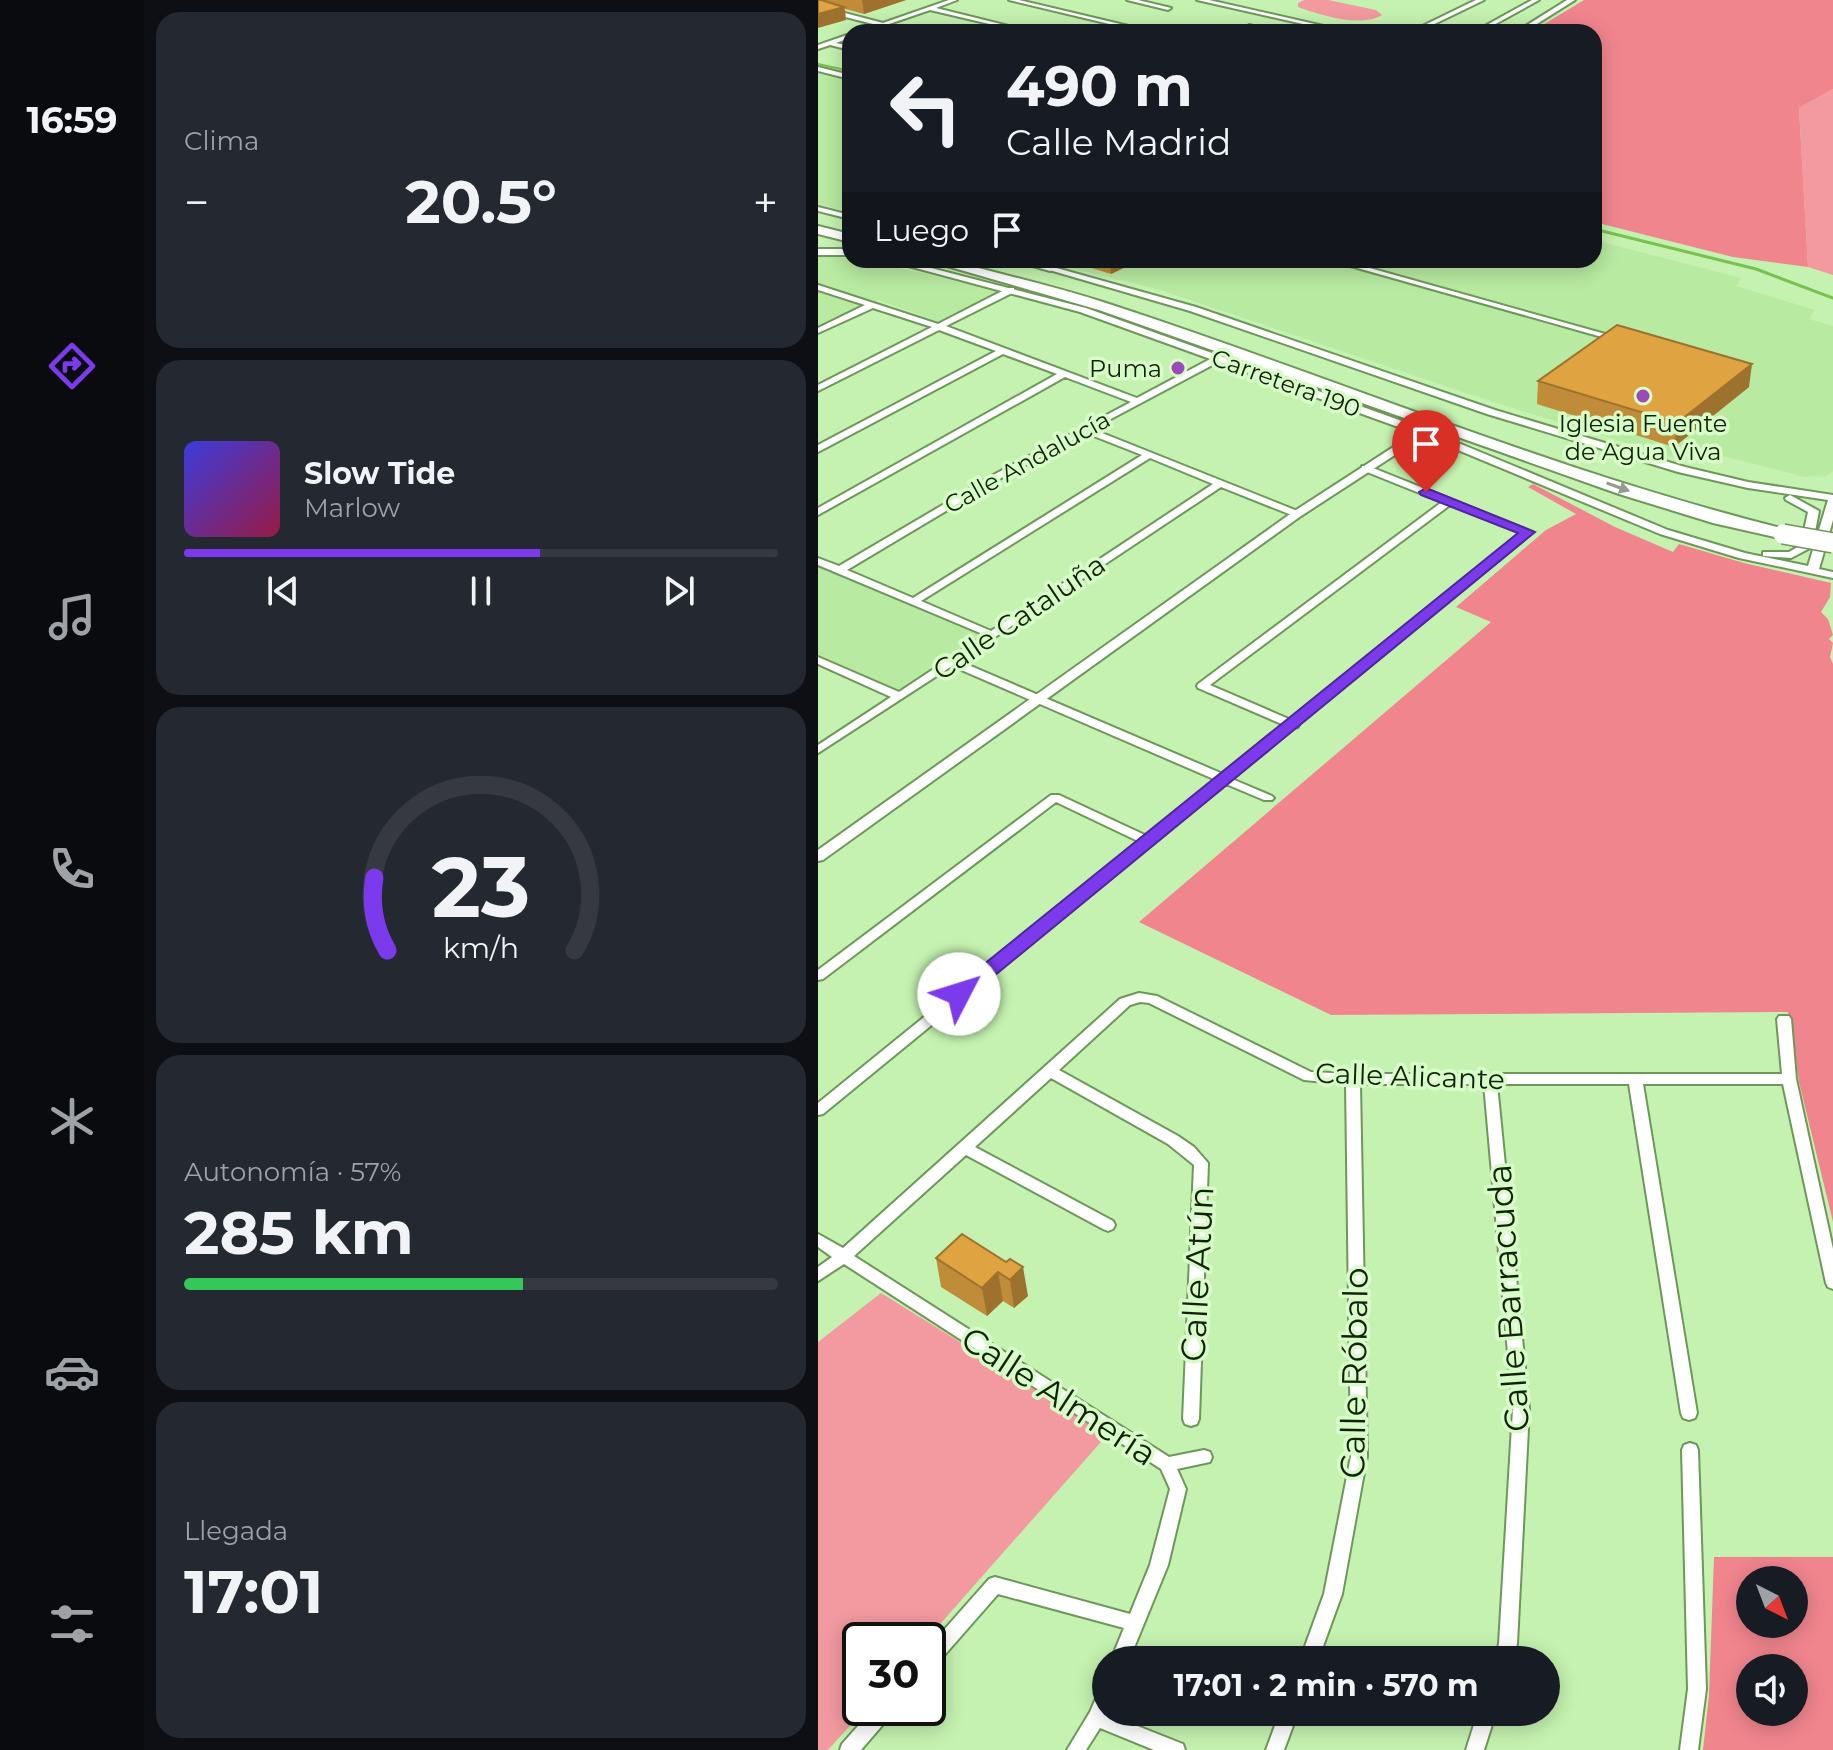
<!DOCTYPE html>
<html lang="es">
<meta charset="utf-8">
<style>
:root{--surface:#171b24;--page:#242831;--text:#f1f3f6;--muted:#9ea1a6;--line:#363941;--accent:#7c3aed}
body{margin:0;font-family:Montserrat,sans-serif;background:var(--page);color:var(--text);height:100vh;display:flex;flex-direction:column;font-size:30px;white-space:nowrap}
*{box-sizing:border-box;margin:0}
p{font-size:26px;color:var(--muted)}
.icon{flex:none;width:44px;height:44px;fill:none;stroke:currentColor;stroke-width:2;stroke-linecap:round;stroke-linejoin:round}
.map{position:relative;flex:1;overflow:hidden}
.panel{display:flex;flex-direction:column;gap:12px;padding:12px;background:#0d0f14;width:674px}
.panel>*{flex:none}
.hud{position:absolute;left:24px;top:24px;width:760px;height:244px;border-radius:24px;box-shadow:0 4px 20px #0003;background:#171b24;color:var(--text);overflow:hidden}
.needle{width:52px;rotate:138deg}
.buttons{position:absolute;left:918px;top:1566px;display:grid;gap:16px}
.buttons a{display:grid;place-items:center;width:72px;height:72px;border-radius:50%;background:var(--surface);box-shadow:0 4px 20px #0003;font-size:40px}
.speed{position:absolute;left:24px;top:1622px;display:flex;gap:16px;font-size:40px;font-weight:700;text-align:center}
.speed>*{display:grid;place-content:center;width:104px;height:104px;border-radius:50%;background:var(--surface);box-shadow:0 4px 20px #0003;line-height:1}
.speed .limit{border:4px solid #111;border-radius:12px;background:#fff;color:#111}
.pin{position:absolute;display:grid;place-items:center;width:68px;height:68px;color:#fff;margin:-82px -34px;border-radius:50% 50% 50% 0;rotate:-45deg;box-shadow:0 0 8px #0007}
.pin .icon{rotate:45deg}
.me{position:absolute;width:88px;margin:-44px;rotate:50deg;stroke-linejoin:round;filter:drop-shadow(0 0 6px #0008)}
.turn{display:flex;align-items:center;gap:28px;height:168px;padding:0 32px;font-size:36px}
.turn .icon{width:104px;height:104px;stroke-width:2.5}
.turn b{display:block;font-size:56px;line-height:68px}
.then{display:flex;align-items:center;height:76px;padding:0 32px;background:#0003;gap:16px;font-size:30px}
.big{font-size:60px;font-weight:700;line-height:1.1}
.panel .widget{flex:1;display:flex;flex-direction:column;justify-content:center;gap:12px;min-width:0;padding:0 28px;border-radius:24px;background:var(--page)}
.panel .dial{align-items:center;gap:0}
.dial svg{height:208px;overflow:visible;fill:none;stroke:var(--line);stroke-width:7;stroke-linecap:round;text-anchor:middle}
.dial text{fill:var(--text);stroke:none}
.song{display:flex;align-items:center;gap:24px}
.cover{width:96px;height:96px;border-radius:12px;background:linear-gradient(135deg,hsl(240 70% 55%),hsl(340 70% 35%))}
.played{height:8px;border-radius:4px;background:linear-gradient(90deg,var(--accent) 60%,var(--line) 60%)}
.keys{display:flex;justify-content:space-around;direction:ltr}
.heat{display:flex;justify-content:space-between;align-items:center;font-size:44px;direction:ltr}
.charge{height:12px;border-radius:6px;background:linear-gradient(90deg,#34c759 57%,var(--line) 0)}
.trip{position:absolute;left:274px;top:1646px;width:468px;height:80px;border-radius:40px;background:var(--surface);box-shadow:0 4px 20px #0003;font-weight:700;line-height:80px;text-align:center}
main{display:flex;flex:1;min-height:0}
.tab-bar{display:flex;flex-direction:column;width:144px;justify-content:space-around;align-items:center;background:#090b0e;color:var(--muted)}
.tab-bar .icon{width:56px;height:56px}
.tab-bar .active{color:var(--accent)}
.tab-bar b{font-size:36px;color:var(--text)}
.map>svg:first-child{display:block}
.built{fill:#b8eaa1}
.green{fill:#f29a9f}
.forest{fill:#f1858e;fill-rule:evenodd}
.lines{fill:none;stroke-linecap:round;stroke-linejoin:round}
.stream-far1{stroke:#78c150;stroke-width:2}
.stream{stroke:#78c150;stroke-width:3}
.minor-casing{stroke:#6e975a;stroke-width:4}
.tertiary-casing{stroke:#6e975a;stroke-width:4}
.motorway-casing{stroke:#6e975a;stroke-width:4}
.minor{fill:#fff;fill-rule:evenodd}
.tertiary{fill:#fff;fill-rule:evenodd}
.motorway{fill:#fff;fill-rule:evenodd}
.motorway-bridge-casing{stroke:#6e975a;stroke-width:22;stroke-linecap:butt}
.motorway-bridge{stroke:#fff;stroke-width:19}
.wall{fill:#c08c39}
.shaded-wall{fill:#9c722e}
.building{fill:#dfa342;stroke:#9c722e;stroke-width:2}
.oneway{fill:#949c90}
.route{fill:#7c3aed;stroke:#51269a;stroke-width:2}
.poi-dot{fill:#9b4ab9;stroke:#d8fcc7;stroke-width:3}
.labels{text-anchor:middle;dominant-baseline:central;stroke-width:7;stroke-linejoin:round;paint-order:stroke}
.far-poi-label{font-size:24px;fill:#122209;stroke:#d8fcc7;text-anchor:end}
.far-street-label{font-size:24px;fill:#122209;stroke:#d8fcc7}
.street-label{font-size:28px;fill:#122209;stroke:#d8fcc7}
.near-street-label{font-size:34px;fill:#122209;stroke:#d8fcc7}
</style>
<main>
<nav class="tab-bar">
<b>16:59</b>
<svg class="icon active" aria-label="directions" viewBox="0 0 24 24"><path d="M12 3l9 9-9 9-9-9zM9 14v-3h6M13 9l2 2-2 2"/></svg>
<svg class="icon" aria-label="music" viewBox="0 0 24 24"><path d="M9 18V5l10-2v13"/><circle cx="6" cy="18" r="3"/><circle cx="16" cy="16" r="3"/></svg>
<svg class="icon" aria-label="phone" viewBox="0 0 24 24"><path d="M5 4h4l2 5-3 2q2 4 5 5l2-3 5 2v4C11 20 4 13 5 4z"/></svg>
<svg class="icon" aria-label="climate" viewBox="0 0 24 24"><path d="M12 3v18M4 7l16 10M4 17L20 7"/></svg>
<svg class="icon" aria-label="car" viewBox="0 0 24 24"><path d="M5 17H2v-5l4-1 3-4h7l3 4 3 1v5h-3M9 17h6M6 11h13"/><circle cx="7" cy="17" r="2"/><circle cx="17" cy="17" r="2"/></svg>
<svg class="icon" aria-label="filters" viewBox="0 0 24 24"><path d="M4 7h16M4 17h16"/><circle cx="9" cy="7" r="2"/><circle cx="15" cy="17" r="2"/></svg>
</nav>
<section class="panel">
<div class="widget"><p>Clima</p>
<div class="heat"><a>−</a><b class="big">20.5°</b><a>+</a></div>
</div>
<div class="widget">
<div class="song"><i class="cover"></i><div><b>Slow Tide</b><p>Marlow</p></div></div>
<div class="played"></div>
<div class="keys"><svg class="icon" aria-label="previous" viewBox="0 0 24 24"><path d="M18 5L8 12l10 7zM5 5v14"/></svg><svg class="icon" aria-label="pause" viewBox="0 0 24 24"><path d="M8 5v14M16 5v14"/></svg><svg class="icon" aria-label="next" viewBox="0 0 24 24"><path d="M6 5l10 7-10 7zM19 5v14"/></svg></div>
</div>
<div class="widget dial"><svg viewBox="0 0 100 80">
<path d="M14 69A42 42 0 1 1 86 69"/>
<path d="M14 69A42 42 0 0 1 9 41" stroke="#7c3aed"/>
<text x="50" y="56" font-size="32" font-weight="700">23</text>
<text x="50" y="72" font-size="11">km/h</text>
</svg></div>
<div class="widget"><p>Autonomía · 57%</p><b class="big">285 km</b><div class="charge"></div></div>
<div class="widget"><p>Llegada</p><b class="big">17:01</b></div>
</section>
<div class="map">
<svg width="1015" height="1750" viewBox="0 0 1015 1750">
<rect width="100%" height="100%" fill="#c5f2b0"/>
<path class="built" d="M 0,66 L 32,73 L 32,212 L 0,204 Z
M 776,240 L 923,278 L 918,286 L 997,310 L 991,319 L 1015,326 L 1015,471 L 1008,476 L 988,477 L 889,452 L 871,454 L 861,459 L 675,402 L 342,290 L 221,260 L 776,260 Z
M 0,249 L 32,260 L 104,273 L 182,292 L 125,323 L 60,300 L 0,328 Z
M 0,565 L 162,634 L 78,691 L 0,655 Z"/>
<path class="green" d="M 486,0 L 510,0 L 558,10 L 564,15 C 543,28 502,15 480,7 L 480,3 Z
M 1015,89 L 1015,275 L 990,267 L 981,108 Z
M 63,1293 L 290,1434 L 108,1640 L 42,1640 L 42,1708 L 48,1708 L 10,1750 L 0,1750 L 0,1342 Z"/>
<path class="forest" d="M 766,0 L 1015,0 L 1015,89 L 981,108 L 990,267 L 915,257 L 776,222 L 776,32 L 713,32 Z
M 715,484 L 797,527 L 855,552 L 861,544 L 926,563 L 1013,583 L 1012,597 L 1003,612 L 1010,619 L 1015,635 L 1011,639 L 1015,643 L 1012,657 L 1015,664 L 1015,1222 L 981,1082 L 970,1012 L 513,1015 L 321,922 L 673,622 L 638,607 L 728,530 L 758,514 L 710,487 Z
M 896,1557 L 1015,1557 L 1015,1750 L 885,1750 L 891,1695 ZM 932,1580 L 976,1580 L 976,1624 L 932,1624 ZM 932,1668 L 976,1668 L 976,1712 L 932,1712 Z"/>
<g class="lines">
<path class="stream-far1" d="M 0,64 L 32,71"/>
<path class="stream" d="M 776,229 L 938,269 L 1015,298"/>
<defs>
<path id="minor" d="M 131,0 L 139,0 L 118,8 L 215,32 L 205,32 L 112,10 L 71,24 L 99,32 C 88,32 77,26 66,26 C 57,26 49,32 40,32 L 59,25 L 0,10 L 0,6 L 65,23 Z
M 191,0 L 201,0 L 336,32 L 325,32 Z
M 309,0 L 320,0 L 353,8 L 350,10 Z
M 658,0 L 666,0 L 600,32 L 592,32 Z
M 714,0 L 721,0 L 663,32 L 656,32 Z
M 431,25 L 457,31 L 458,32 L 429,28 Z
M 32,34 L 32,38 L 18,43 L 32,46 L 32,50 L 12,45 L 0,49 L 0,45 Z
M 0,67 L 32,75 L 32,79 L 0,71 Z
M 0,207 L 32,215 L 32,219 L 0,211 Z
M 194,260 L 207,260 L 236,269 L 232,271 Z
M 511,260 L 523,260 L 805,339 L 798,341 Z
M 0,285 L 120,324 L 190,288 L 196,288 L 196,292 L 128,326 L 319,398 L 396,357 L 402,357 L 402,361 L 274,429 L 482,512 L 482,516 L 476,516 L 403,487 L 141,661 L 405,774 L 466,725 L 380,688 L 379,686 L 380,684 L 624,502 L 544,470 L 544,466 L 550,466 L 715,532 L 481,724 L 480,727 L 476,728 L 414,779 L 454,796 L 456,798 L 454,800 L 446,800 L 408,784 L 5,1114 L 0,1115 L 0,1103 L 322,842 L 238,802 L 5,979 L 0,980 L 0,970 L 233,795 L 241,795 L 329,836 L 398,780 L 134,666 L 0,753 L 0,745 L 73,697 L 0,664 L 0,657 L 81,692 L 167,635 L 0,565 L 0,558 L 21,566 L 179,473 L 313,402 L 247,377 L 0,515 L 0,508 L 239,374 L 185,354 L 0,452 L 0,445 L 178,351 L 121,330 L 0,391 L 0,385 L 114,327 L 55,308 L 0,333 L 0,328 L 47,305 L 0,290 ZM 268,433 L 324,455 L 95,598 L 29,570 L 185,477 ZM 332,458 L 395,484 L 173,631 L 103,601 ZM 632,505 L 703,533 L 473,720 L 392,685 Z
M 321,993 L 339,996 L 493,1072 L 535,1074 L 964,1074 L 959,1019 L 961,1016 L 971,1016 L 973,1019 L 978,1079 L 1015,1249 L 1015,1289 L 1010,1287 L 1008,1283 L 965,1084 L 825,1084 L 879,1413 L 877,1418 L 871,1420 L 865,1418 L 863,1413 L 811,1084 L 679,1084 L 711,1409 L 699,1644 L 694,1660 L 676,1660 L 681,1644 L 695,1409 L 666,1084 L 542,1084 L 549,1456 L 524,1594 L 500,1660 L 482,1660 L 506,1594 L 533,1456 L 528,1084 L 486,1080 L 331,1003 L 322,1002 L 312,1005 L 241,1070 L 360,1136 L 376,1147 L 390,1163 L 381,1419 L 379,1424 L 373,1426 L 367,1424 L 365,1419 L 376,1165 L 350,1144 L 233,1078 L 157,1147 L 295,1221 L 297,1225 L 295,1229 L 290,1231 L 285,1229 L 148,1155 L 36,1256 L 351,1457 L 386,1450 L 392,1452 L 394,1457 L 392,1462 L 359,1469 L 368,1489 L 350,1565 L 311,1660 L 293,1660 L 306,1628 L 180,1594 L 116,1667 L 110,1669 L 110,1648 L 171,1579 L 177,1577 L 312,1614 L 332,1565 L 352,1489 L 343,1469 L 26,1264 L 0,1281 L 0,1267 L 14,1257 L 0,1247 L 0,1234 L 25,1248 L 302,999 Z
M 872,1443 L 878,1445 L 880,1450 L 888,1689 L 880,1750 L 862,1750 L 870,1689 L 864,1450 L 866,1445 Z
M 288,1686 L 289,1714 L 365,1744 L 367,1750 L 336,1750 L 282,1728 L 268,1750 L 249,1750 L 272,1712 L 282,1689 Z
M 56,1708 L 77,1708 L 74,1714 L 43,1750 L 22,1750 L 24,1744 Z
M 462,1712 L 480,1712 L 466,1750 L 448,1750 Z
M 660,1712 L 678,1712 L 666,1750 L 648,1750 Z"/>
<path id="tertiary" d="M 379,0 L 391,0 L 532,32 L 520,32 Z
M 749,0 L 757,0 L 706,32 L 698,32 Z
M 0,249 L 32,249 L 32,255 L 0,255 Z
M 68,260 L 82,260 L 268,308 L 609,430 L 850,530 L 927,553 L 990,566 L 1010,500 L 930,488 L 860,472 L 669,414 L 372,311 L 228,269 L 235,267 L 378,307 L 677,410 L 867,467 L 930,482 L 1015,495 L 1015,520 L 1001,569 L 1015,572 L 1015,578 L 921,558 L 842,534 L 606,436 L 483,516 L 5,860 L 0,861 L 0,850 L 475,512 L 597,433 L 262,312 Z
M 972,495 L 1001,511 L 994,547 L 973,558 L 945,556 L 945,552 L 971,552 L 983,545 L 990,512 L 968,500 L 967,498 Z"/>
<path id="motorway" d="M 0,226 L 32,234 L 32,242 L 0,234 Z
M 108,260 L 131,260 C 185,275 240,287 294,305 C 520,379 740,473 971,530 L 974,534 L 965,539 L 895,523 L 801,494 L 281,310 Z"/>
</defs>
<use href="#minor" class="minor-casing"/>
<use href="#tertiary" class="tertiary-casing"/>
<use href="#motorway" class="motorway-casing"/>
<use href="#minor" class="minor"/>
<use href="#tertiary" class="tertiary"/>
<use href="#motorway" class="motorway"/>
<defs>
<path id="motorway-bridge" d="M 965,534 L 1015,543"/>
</defs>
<use href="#motorway-bridge" class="motorway-bridge-casing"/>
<use href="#motorway-bridge" class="motorway-bridge"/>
</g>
<path class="wall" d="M 0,0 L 88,0 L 46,14 L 27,9 L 28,20 Z
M 266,260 L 322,260 L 293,274 L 267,266 Z
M 720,381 L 931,387 L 856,447 L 719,404 Z
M 118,1258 L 188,1262 L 210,1296 L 196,1308 L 185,1301 L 169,1316 L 123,1287 Z"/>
<path class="shaded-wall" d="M 44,0 L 88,0 L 46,14 Z
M 26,7 L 28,20 L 0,28 L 0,14 Z
M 292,260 L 322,260 L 293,274 Z
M 934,364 L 931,387 L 856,447 L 859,423 Z
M 205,1267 L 210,1296 L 196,1308 L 192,1280 Z
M 180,1272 L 185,1301 L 169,1316 L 164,1288 Z"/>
<path class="building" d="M 0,0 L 3,0 L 26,7 L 0,14 Z
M 799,325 L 934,364 L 859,423 L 720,381 Z
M 144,1234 L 188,1262 L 192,1259 L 205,1267 L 192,1280 L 180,1272 L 164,1288 L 118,1258 Z"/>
<defs><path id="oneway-solid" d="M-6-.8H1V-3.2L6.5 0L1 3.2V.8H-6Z" transform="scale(2)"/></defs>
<use class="oneway" href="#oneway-solid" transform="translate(800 487) rotate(19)"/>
<path class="route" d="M 608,488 L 717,532 L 148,999 L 134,999 L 131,994 L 134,990 L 700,533 L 603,495 L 601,492 Z"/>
<g class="poi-dot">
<circle cx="360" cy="368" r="8"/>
<circle cx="825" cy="396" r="8"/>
</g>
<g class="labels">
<g class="far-poi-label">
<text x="344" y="368">Puma</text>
<text x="825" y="423" text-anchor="middle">Iglesia Fuente<tspan x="825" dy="28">de Agua Viva</tspan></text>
</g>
<g class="far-street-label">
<text transform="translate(468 383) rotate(20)">Carretera 190</text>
<text transform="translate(209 462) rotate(-29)">Calle Andalucía</text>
</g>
<g class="street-label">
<text transform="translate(201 617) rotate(-34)">Calle Cataluña</text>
<text transform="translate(592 1076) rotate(2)">Calle Alicante</text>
</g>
<g class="near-street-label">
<text transform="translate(379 1274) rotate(-87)">Calle Atún</text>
<text transform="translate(690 1298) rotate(-94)">Calle Barracuda</text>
<text transform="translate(536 1373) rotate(-89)">Calle Róbalo</text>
<text transform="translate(241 1396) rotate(33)">Calle Almería</text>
</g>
</g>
</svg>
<div class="buttons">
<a><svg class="needle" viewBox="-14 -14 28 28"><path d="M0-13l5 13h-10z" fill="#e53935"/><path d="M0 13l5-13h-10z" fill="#9ea1a6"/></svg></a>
<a><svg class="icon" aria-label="sound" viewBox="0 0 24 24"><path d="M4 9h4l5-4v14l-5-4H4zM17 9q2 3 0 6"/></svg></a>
</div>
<div class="speed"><div class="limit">30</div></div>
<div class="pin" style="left:608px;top:492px;background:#d93025"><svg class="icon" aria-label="arrive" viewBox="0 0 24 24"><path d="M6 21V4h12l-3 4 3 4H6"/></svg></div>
<svg class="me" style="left:141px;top:994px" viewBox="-20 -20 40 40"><circle r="19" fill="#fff"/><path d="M0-13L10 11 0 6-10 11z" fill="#7c3aed"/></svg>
<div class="trip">17:01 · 2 min · 570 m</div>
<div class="hud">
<div class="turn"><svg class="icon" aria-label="left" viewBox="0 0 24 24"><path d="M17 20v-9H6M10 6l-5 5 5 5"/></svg><div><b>490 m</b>Calle Madrid</div></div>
<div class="then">Luego<svg class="icon" aria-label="arrive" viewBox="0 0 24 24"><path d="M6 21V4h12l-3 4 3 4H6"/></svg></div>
</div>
</div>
</main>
